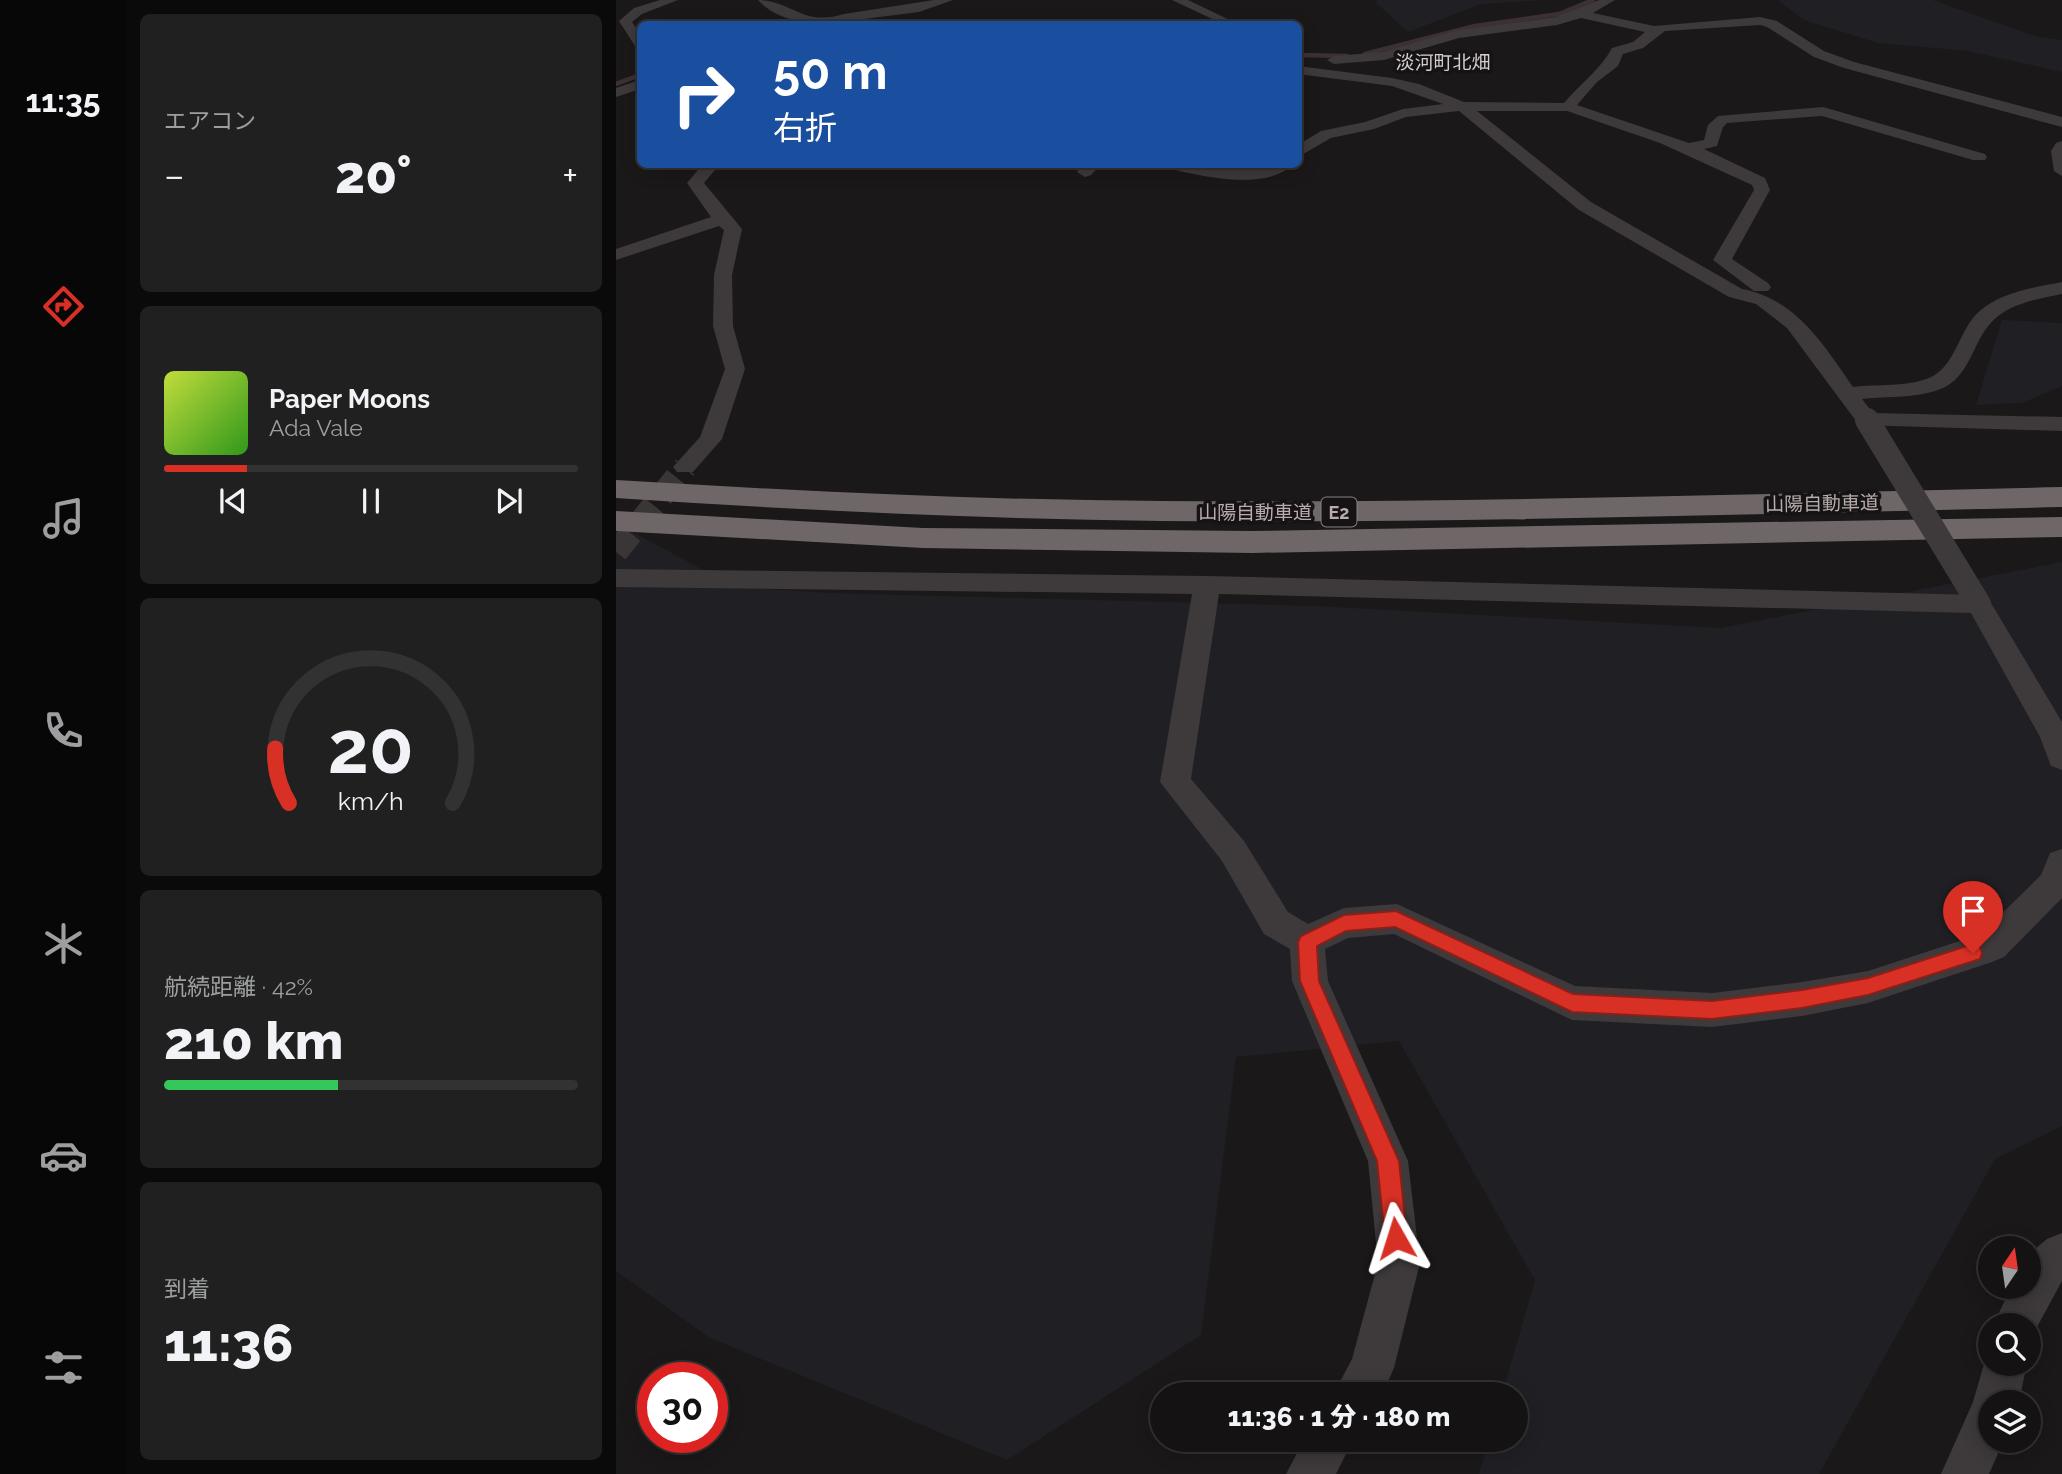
<!DOCTYPE html>
<html lang="ja">
<meta charset="utf-8">
<style>
:root{--surface:#141212;--page:#212020;--text:#f1f3f6;--muted:#9d9e9f;--line:#333232;--accent:#d93025}
body{margin:0;font-family:Raleway,"Noto Sans JP",sans-serif;background:var(--page);color:var(--text);height:100vh;display:flex;flex-direction:column;font-size:26px;white-space:nowrap}
*{box-sizing:border-box;margin:0}
p{font-size:23px;color:var(--muted)}
.icon{flex:none;width:38px;height:38px;fill:none;stroke:currentColor;stroke-width:2;stroke-linecap:round;stroke-linejoin:round}
.map{position:relative;flex:1;overflow:hidden}
.panel{display:flex;flex-direction:column;gap:14px;padding:14px;background:#0b0a0a;width:490px}
.panel>*{flex:none}
.top-card{position:absolute;left:21px;top:21px;width:665px;height:147px;border-radius:10px;box-shadow:0 4px 18px #0003,0 0 0 2px var(--line);background:#1a4fa0;color:#fff;overflow:hidden}
.needle{width:46px;rotate:13deg}
.fabs{position:absolute;left:1362px;top:1236px;display:grid;gap:14px}
.fabs a{display:grid;place-items:center;width:63px;height:63px;border-radius:50%;background:var(--surface);box-shadow:0 4px 18px #0003,0 0 0 2px var(--line);font-size:35px}
.speed{position:absolute;left:21px;top:1362px;display:flex;gap:14px;font-size:35px;font-weight:700;text-align:center}
.speed>*{display:grid;place-content:center;width:91px;height:91px;border-radius:50%;background:var(--surface);box-shadow:0 4px 18px #0003,0 0 0 2px var(--line);line-height:1}
.speed .limit{border:10px solid #d22;background:#fff;color:#111}
.pin{position:absolute;display:grid;place-items:center;width:60px;height:60px;color:#fff;margin:-72px -30px;border-radius:50% 50% 50% 0;rotate:-45deg;box-shadow:0 0 7px #0007}
.pin .icon{rotate:45deg}
.me{position:absolute;width:77px;margin:-38px;rotate:354deg;stroke-linejoin:round;filter:drop-shadow(0 0 5px #0008)}
.turn{display:flex;align-items:center;gap:24px;height:147px;padding:0 21px;font-size:32px}
.turn .icon{width:91px;height:91px;stroke-width:2.5}
.turn b{display:block;font-size:49px;line-height:60px}
.big{font-size:52px;font-weight:800;line-height:1.1}
.panel .tile{flex:1;display:flex;flex-direction:column;justify-content:center;gap:10px;min-width:0;padding:0 24px;border-radius:10px;background:var(--page)}
.panel .dial{align-items:center;gap:0}
.dial svg{height:182px;overflow:visible;fill:none;stroke:var(--line);stroke-width:7;stroke-linecap:round;text-anchor:middle}
.dial text{fill:var(--text);stroke:none}
.song{display:flex;align-items:center;gap:21px}
.cover{width:84px;height:84px;border-radius:10px;background:linear-gradient(135deg,hsl(70 70% 55%),hsl(110 70% 35%))}
.played{height:7px;border-radius:4px;background:linear-gradient(90deg,var(--accent) 20%,var(--line) 20%)}
.keys{display:flex;justify-content:space-around;direction:ltr}
.heat{display:flex;justify-content:space-between;align-items:center;font-size:38px;direction:ltr}
.charge{height:10px;border-radius:5px;background:linear-gradient(90deg,#34c759 42%,var(--line) 0)}
.trip{position:absolute;left:534px;top:1382px;width:378px;height:70px;border-radius:35px;background:var(--surface);box-shadow:0 4px 18px #0003,0 0 0 2px var(--line);font-weight:800;line-height:70px;text-align:center}
main{display:flex;flex:1;min-height:0}
.menu{display:flex;flex-direction:column;width:126px;justify-content:space-around;align-items:center;background:#080707;color:var(--muted)}
.menu .icon{width:49px;height:49px}
.menu .current{color:var(--accent)}
.menu b{font-size:32px;color:var(--text)}
.map>svg:first-child{display:block}
.green{fill:#201f24}
.lines{fill:none;stroke-linecap:round;stroke-linejoin:round}
.stream{stroke:#3c3035;stroke-width:4.5}
.street-tunnel{stroke:#3a3636;stroke-width:24;stroke-dasharray:24 12;stroke-linecap:butt}
.street{fill:#3e393a;fill-rule:evenodd}
.highway{fill:#6e6667;fill-rule:evenodd}
.street-bridge{stroke:#3e393a;stroke-width:24}
.route{fill:#d93025;stroke:#8d1f18;stroke-width:2}
.labels{text-anchor:middle;dominant-baseline:central;stroke-width:7;stroke-linejoin:round;paint-order:stroke}
.shield{fill:#151313;stroke:#877e80;stroke-width:2}
.shield-label{font-size:18px;font-weight:bold;fill:#b8acae}
.far-quarter-label{font-size:19px;fill:#d4ccce;stroke:#151313}
.street-label{font-size:19px;fill:#b8acae;stroke:#151313}
</style>
<main>
<nav class="menu">
<b>11:35</b>
<svg class="icon current" aria-label="directions" viewBox="0 0 24 24"><path d="M12 3l9 9-9 9-9-9zM9 14v-3h6M13 9l2 2-2 2"/></svg>
<svg class="icon" aria-label="music" viewBox="0 0 24 24"><path d="M9 18V5l10-2v13"/><circle cx="6" cy="18" r="3"/><circle cx="16" cy="16" r="3"/></svg>
<svg class="icon" aria-label="phone" viewBox="0 0 24 24"><path d="M5 4h4l2 5-3 2q2 4 5 5l2-3 5 2v4C11 20 4 13 5 4z"/></svg>
<svg class="icon" aria-label="climate" viewBox="0 0 24 24"><path d="M12 3v18M4 7l16 10M4 17L20 7"/></svg>
<svg class="icon" aria-label="car" viewBox="0 0 24 24"><path d="M5 17H2v-5l4-1 3-4h7l3 4 3 1v5h-3M9 17h6M6 11h13"/><circle cx="7" cy="17" r="2"/><circle cx="17" cy="17" r="2"/></svg>
<svg class="icon" aria-label="filters" viewBox="0 0 24 24"><path d="M4 7h16M4 17h16"/><circle cx="9" cy="7" r="2"/><circle cx="15" cy="17" r="2"/></svg>
</nav>
<section class="panel">
<div class="tile"><p>エアコン</p>
<div class="heat"><a>−</a><b class="big">20°</b><a>+</a></div>
</div>
<div class="tile">
<div class="song"><i class="cover"></i><div><b>Paper Moons</b><p>Ada Vale</p></div></div>
<div class="played"></div>
<div class="keys"><svg class="icon" aria-label="previous" viewBox="0 0 24 24"><path d="M18 5L8 12l10 7zM5 5v14"/></svg><svg class="icon" aria-label="pause" viewBox="0 0 24 24"><path d="M8 5v14M16 5v14"/></svg><svg class="icon" aria-label="next" viewBox="0 0 24 24"><path d="M6 5l10 7-10 7zM19 5v14"/></svg></div>
</div>
<div class="tile dial"><svg viewBox="0 0 100 80">
<path d="M14 69A42 42 0 1 1 86 69"/>
<path d="M14 69A42 42 0 0 1 8 45" stroke="#d93025"/>
<text x="50" y="56" font-size="32" font-weight="700">20</text>
<text x="50" y="72" font-size="11">km/h</text>
</svg></div>
<div class="tile"><p>航続距離 · 42%</p><b class="big">210 km</b><div class="charge"></div></div>
<div class="tile"><p>到着</p><b class="big">11:36</b></div>
</section>
<div class="map">
<svg width="1446" height="1474" viewBox="0 0 1446 1474">
<rect width="100%" height="100%" fill="#1a1818"/>
<path class="green" d="M 761,0 L 928,0 L 865,4 L 792,32 L 760,3 Z
M 1162,0 L 1317,0 L 1419,36 L 1446,40 L 1446,72 L 1352,51 L 1262,43 L 1188,20 Z
M 1386,320 L 1446,323 L 1446,386 L 1406,403 L 1360,405 Z
M 0,523 L 119,587 L 215,593 L 699,606 L 1104,628 L 1446,562 L 1446,1126 L 1379,1159 L 1203,1474 L 863,1474 L 873,1440 L 900,1440 L 900,1395 L 886,1395 L 919,1280 L 783,1041 L 620,1057 L 585,1335 L 391,1460 L 94,1338 L 0,1271 Z"/>
<g class="lines">
<path class="stream" d="M 749,54 L 859,26 L 943,14 L 977,0
M 682,55 L 731,56
M 0,84 L 24,75"/>
<path class="street-tunnel" d="M 0,552 L 69,467"/>
<path class="street" d="M 44,0 L 62,0 L 26,14 L 16,22 L 24,34 L 24,47 L 19,46 L 3,21 L 18,8 Z
M 142,0 C 175,0 187,27 228,14 L 318,0 L 337,0 L 303,12 L 232,21 L 233,24 C 202,24 165,25 142,0 Z
M 556,0 L 572,0 L 622,24 L 607,24 Z
M 983,0 L 999,0 L 977,13 L 1038,26 L 1144,17 L 1161,21 L 1208,51 L 1238,62 L 1446,117 L 1446,127 L 1228,68 L 1198,57 L 1151,27 L 1144,25 L 1049,31 L 1027,48 L 1007,54 L 1002,66 L 981,82 L 961,105 L 1073,143 L 1088,140 L 1092,125 L 1102,116 L 1207,107 L 1369,154 L 1371,157 L 1369,160 L 1357,160 L 1206,116 L 1111,123 L 1107,127 L 1101,146 L 1088,149 L 1149,178 L 1154,190 L 1116,259 L 1152,283 L 1155,287 L 1152,291 L 1138,291 L 1097,260 L 1138,190 L 1136,185 L 1044,143 L 951,111 L 861,111 L 975,202 L 1126,289 C 1180,299 1207,344 1237,387 C 1260,384 1291,387 1313,378 C 1337,368 1342,337 1357,318 C 1378,293 1416,288 1446,282 L 1446,294 C 1421,299 1390,304 1373,325 C 1357,344 1354,372 1331,386 C 1307,399 1272,396 1246,399 L 1257,413 L 1446,417 L 1446,431 L 1243,425 L 1171,328 L 1140,304 L 1113,297 L 963,210 L 843,111 L 790,117 L 758,129 L 715,138 L 682,157 L 682,145 L 705,131 L 749,122 L 787,109 L 827,104 L 776,86 L 682,74 L 682,66 L 776,78 L 803,84 L 848,102 L 948,103 C 964,84 985,69 996,48 L 1017,42 L 1029,32 L 965,18 L 941,25 L 843,38 L 768,60 L 718,64 L 711,60 L 718,56 L 767,52 L 842,30 L 940,17 Z
M 24,80 L 24,89 L 0,97 L 0,88 Z
M 1446,141 L 1446,176 L 1438,171 L 1435,151 L 1440,143 Z
M 87,164 L 104,164 L 88,183 L 126,229 L 116,275 L 117,326 L 129,369 L 106,439 L 77,472 L 61,472 L 57,467 L 84,437 L 109,369 L 97,326 L 98,275 L 108,230 L 103,226 L 0,260 L 0,249 L 95,217 L 71,183 Z
M 467,164 L 485,164 L 475,175 L 469,177 L 461,172 Z
M 546,164 C 574,164 601,169 628,170 C 645,170 660,164 677,164 C 651,192 581,176 548,167 Z
M 0,569 L 591,576 L 1363,595 L 1372,598 L 1446,722 L 1446,770 L 1435,766 L 1424,737 L 1355,613 L 603,594 L 575,779 L 628,841 L 672,912 L 692,924 L 728,908 L 781,904 L 959,986 L 1096,993 L 1186,982 L 1252,971 L 1365,934 L 1425,875 L 1434,853 L 1446,849 L 1446,898 L 1388,957 L 1376,962 L 1252,1003 L 1186,1016 L 1096,1027 L 956,1020 L 778,934 L 732,938 L 709,949 L 712,981 L 792,1161 L 804,1263 L 778,1368 L 766,1395 L 717,1395 L 736,1359 L 762,1263 L 752,1161 L 676,981 L 674,949 L 648,934 L 606,861 L 544,782 L 576,594 L 0,587 Z
M 1446,1233 L 1446,1281 L 1414,1340 L 1412,1341 L 1412,1325 L 1377,1325 L 1396,1286 L 1412,1286 L 1413,1254 L 1431,1239 Z
M 1373,1347 L 1374,1363 L 1411,1363 L 1403,1402 L 1374,1402 L 1374,1440 L 1388,1440 L 1373,1474 L 1325,1474 L 1357,1402 Z
M 688,1440 L 737,1440 L 720,1474 L 670,1474 Z"/>
<path class="highway" d="M 0,480 C 181,491 363,500 545,501 C 845,503 1146,494 1446,487 L 1446,507 C 1146,514 845,523 545,521 C 363,519 181,510 0,498 Z
M 0,511 L 307,528 L 636,531 L 1446,517 L 1446,537 L 636,553 L 307,548 L 0,531 Z"/>
<path class="street-bridge" d="M 1251,420 L 1363,604"/>
</g>
<path class="route" d="M 780,911 L 957,994 L 1096,1001 L 1186,990 L 1252,978 L 1357,944 L 1364,947 L 1366,953 L 1364,959 L 1252,995 L 1186,1008 L 1096,1019 L 956,1012 L 779,927 L 730,931 L 701,946 L 703,981 L 783,1161 L 791,1238 L 788,1246 L 780,1249 L 772,1246 L 769,1238 L 761,1161 L 684,981 L 682,942 L 685,936 L 728,915 Z"/>
<g class="labels">
<rect class="shield" x="705.5" y="497.5" width="35" height="29" rx="5"/>
<g class="shield-label">
<text x="723" y="512">E2</text>
</g>
<g class="far-quarter-label">
<text x="827" y="62">淡河町北畑</text>
</g>
<g class="street-label">
<text transform="translate(1206 503) rotate(-1)">山陽自動車道</text>
<text x="639" y="512">山陽自動車道</text>
</g>
</g>
</svg>
<div class="fabs">
<a><svg class="needle" viewBox="-14 -14 28 28"><path d="M0-13l5 13h-10z" fill="#e53935"/><path d="M0 13l5-13h-10z" fill="#9d9e9f"/></svg></a>
<a><svg class="icon" aria-label="search" viewBox="0 0 24 24"><circle cx="10" cy="10" r="6"/><path d="M15 15l6 6"/></svg></a>
<a><svg class="icon" aria-label="layers" viewBox="0 0 24 24"><path d="M12 4l9 5-9 5-9-5zM3 14l9 5 9-5"/></svg></a>
</div>
<div class="speed"><div class="limit">30</div></div>
<div class="pin" style="left:1357px;top:953px;background:#d93025"><svg class="icon" aria-label="arrive" viewBox="0 0 24 24"><path d="M6 21V4h12l-3 4 3 4H6"/></svg></div>
<svg class="me" style="left:780px;top:1238px" viewBox="-20 -20 40 40"><path d="M0-17L14 15 0 8-14 15z" fill="#d93025" stroke="#fff" stroke-width="4"/></svg>
<div class="trip">11:36 · 1 分 · 180 m</div>
<div class="top-card">
<div class="turn"><svg class="icon" aria-label="right" viewBox="0 0 24 24"><path d="M7 20v-9h11M14 6l5 5-5 5"/></svg><div><b>50 m</b>右折</div></div>
</div>
</div>
</main>
